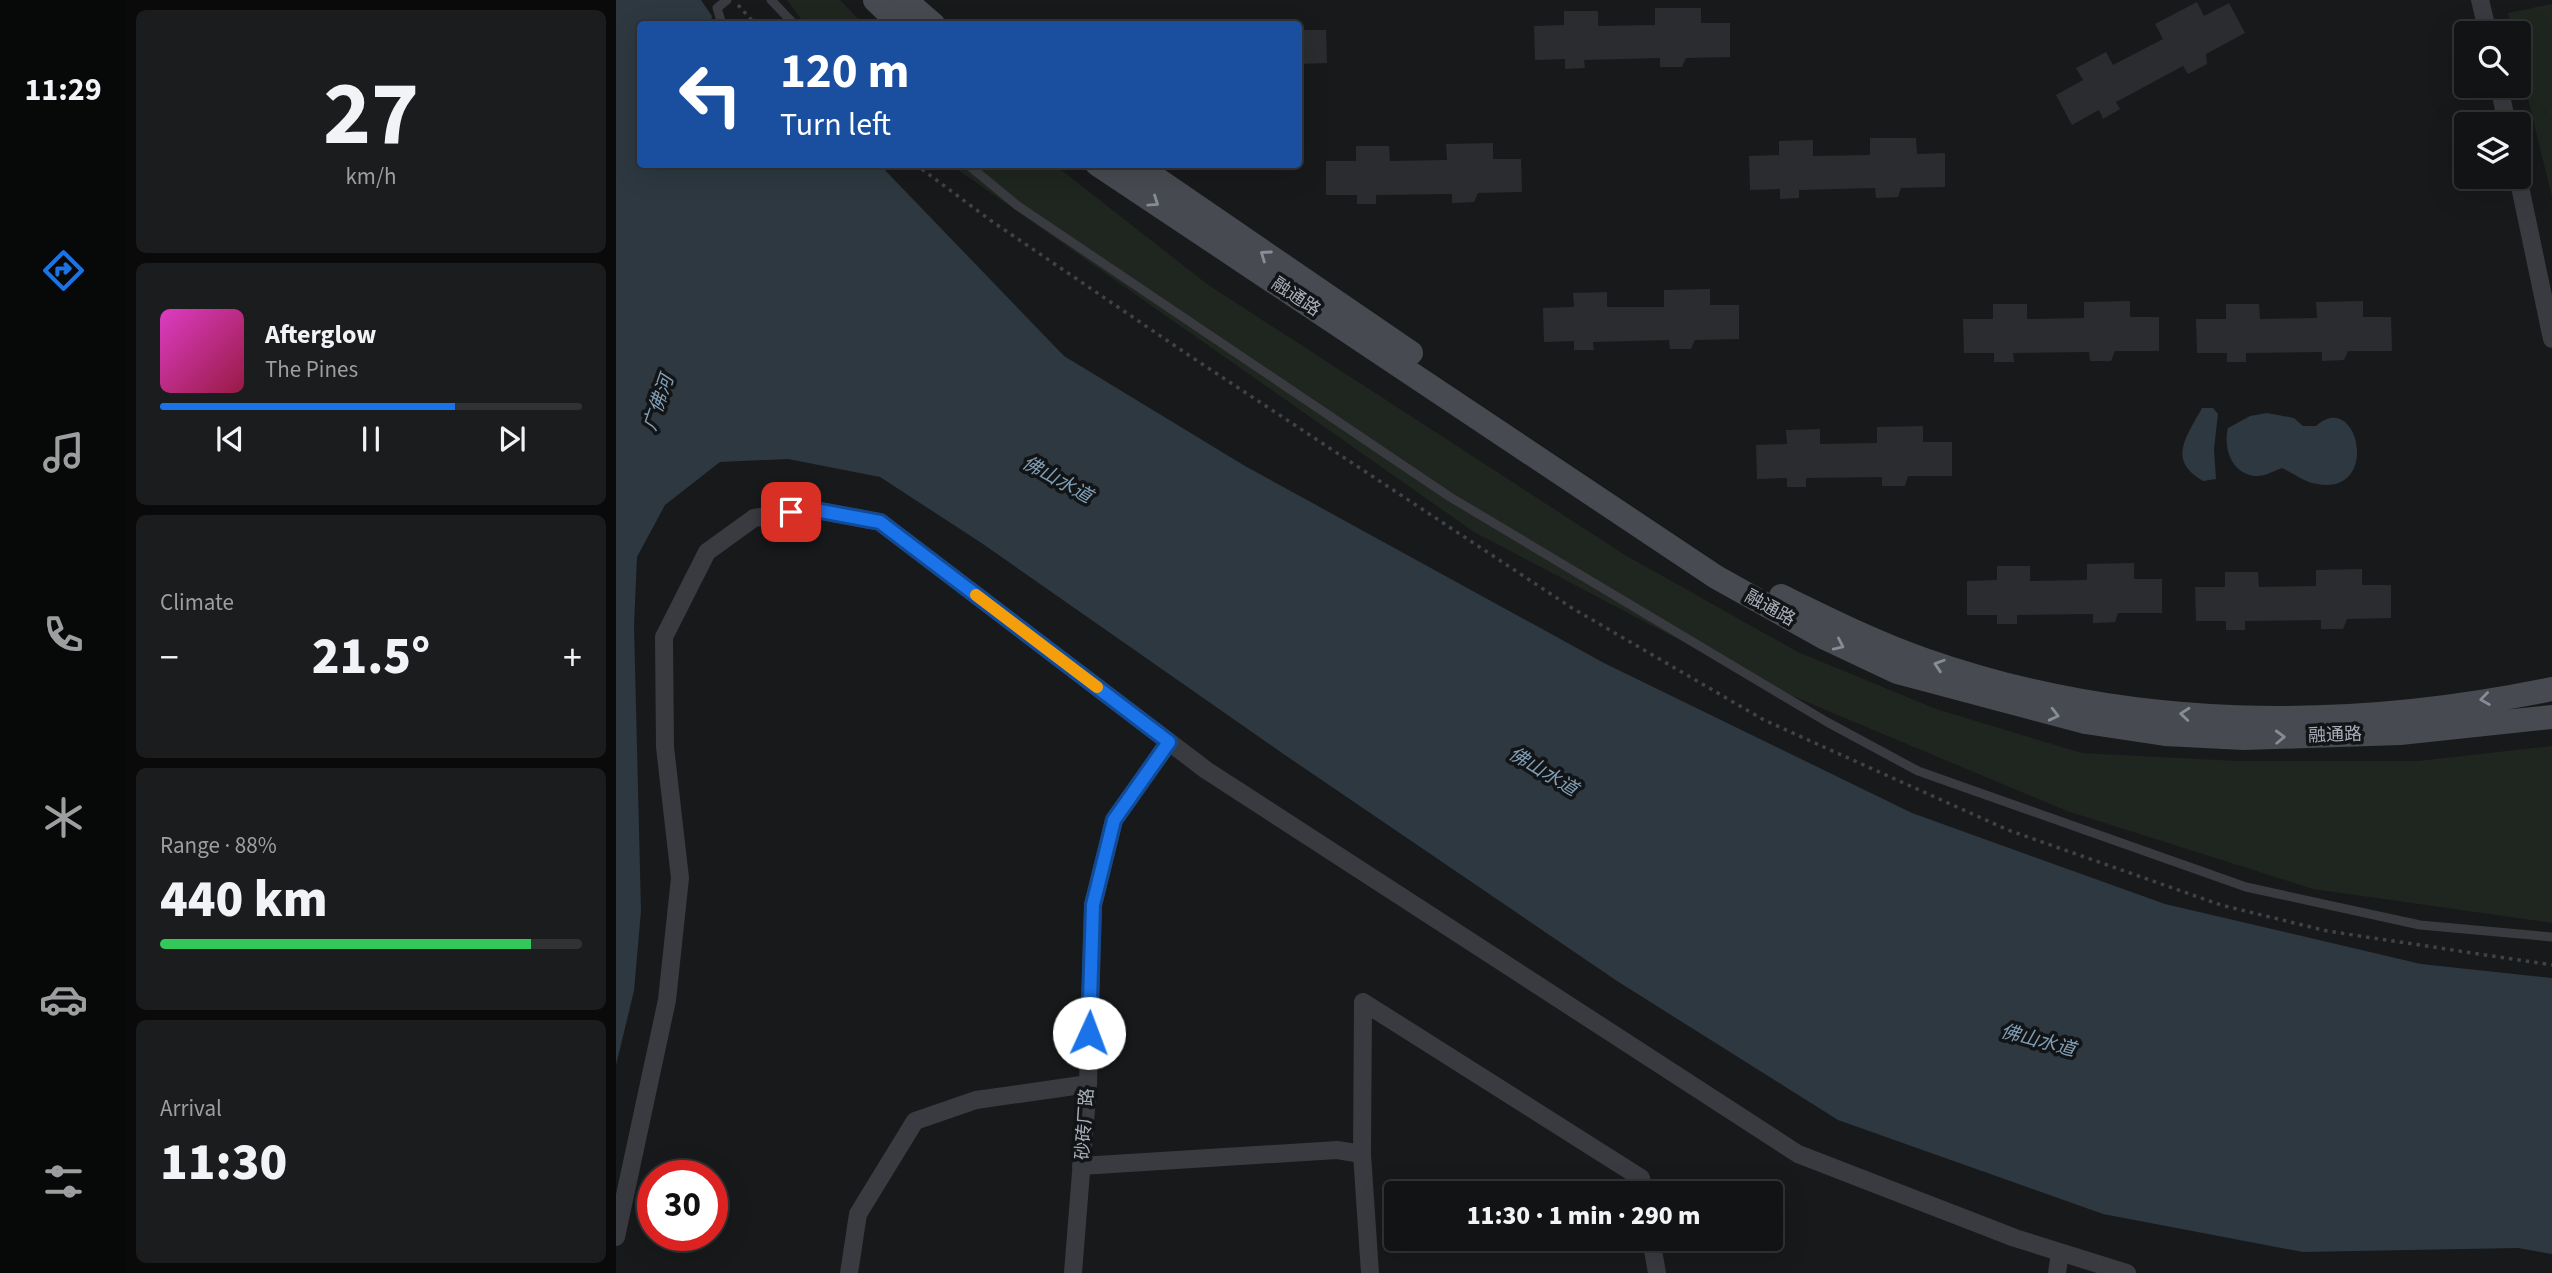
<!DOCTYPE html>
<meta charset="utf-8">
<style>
:root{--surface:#121314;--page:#1b1c1d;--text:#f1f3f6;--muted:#9c9ea0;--line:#313234;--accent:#1a73e8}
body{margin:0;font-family:"Source Sans 3","Noto Sans SC",sans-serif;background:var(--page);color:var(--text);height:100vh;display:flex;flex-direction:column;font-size:26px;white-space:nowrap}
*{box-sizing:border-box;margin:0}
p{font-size:23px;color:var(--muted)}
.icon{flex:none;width:38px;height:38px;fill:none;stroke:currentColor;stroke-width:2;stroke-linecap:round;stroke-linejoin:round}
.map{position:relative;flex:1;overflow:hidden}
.details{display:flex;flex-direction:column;gap:10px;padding:10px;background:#0a0a0b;width:490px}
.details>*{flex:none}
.guide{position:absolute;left:21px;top:21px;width:665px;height:147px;border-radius:7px;box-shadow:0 7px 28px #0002,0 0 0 2px var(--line);background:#1a4fa0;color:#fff;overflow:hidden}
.tools{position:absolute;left:1838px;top:21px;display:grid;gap:14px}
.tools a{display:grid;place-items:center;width:77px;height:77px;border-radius:7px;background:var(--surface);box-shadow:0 7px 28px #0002,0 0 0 2px var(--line);font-size:35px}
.speed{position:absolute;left:21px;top:1160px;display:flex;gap:14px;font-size:35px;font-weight:700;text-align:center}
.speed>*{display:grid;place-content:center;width:91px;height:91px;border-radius:50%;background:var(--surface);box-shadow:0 7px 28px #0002,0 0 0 2px var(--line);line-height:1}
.speed .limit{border:10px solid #d22;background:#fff;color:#111}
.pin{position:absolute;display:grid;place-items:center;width:60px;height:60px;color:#fff;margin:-30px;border-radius:14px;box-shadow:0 4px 10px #0006}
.me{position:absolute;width:77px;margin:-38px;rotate:2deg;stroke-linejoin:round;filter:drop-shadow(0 0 5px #0008)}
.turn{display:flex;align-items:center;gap:24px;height:147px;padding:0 28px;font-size:32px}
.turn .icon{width:91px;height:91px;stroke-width:2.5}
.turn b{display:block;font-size:49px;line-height:60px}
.big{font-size:52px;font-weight:800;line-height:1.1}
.details .tile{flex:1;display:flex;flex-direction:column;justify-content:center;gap:10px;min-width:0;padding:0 24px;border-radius:10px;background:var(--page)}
.details .dial{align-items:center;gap:0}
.dial b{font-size:91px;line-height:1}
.song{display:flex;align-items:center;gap:21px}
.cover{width:84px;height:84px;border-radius:10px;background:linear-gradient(135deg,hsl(310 70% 55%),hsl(340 70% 35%))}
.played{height:7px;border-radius:4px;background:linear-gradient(90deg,var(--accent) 70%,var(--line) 70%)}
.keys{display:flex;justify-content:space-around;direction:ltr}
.heat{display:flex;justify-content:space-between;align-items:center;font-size:38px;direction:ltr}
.charge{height:10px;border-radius:5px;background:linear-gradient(90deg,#34c759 88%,var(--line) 0)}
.trip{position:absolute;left:768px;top:1181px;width:399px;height:70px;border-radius:7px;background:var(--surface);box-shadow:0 7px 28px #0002,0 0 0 2px var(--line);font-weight:800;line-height:70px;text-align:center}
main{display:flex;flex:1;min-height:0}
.menu{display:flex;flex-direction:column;width:126px;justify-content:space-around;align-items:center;background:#070808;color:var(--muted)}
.menu .icon{width:49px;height:49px}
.menu .current{color:var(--accent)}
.menu b{font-size:32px;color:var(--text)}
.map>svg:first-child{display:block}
.green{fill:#1e261f}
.water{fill:#2d3840}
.building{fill:#2b2c2f}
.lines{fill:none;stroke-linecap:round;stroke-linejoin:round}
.path{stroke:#3f4247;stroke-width:3.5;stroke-dasharray:3.5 5;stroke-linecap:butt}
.service{stroke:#393b40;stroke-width:9}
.minor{stroke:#393b40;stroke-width:18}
.secondary{stroke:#474a50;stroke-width:24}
.oneway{stroke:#878c96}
.route-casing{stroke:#114b97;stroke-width:18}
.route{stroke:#1a73e8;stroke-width:12}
.slow{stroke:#f59e0b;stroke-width:12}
.labels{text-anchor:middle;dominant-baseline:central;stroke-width:7;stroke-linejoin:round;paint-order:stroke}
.street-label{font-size:18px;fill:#aab0bb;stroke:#131416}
.water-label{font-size:19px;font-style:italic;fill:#80a0b8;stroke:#131416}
</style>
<main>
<nav class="menu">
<b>11:29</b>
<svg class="icon current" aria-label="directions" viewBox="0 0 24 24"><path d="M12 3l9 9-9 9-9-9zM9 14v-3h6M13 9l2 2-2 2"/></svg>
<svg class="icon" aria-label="music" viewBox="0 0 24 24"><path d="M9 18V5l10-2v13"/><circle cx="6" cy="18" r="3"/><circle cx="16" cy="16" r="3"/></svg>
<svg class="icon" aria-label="phone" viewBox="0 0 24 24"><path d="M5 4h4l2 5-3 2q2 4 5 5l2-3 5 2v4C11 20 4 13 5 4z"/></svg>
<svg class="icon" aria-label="climate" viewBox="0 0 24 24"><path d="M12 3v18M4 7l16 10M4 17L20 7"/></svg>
<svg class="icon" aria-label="car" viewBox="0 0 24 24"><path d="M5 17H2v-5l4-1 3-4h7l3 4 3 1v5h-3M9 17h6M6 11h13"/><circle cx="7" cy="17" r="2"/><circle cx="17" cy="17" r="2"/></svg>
<svg class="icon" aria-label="filters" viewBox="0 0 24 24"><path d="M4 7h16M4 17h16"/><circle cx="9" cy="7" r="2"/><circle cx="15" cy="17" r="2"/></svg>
</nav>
<section class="details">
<div class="tile dial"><b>27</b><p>km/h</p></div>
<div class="tile">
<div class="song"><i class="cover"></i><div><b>Afterglow</b><p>The Pines</p></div></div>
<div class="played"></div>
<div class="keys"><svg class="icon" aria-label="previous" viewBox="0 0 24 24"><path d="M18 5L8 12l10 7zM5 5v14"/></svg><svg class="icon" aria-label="pause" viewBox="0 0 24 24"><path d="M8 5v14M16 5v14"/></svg><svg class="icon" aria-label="next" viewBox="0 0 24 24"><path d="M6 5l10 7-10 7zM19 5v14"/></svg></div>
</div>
<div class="tile"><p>Climate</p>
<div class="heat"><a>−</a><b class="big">21.5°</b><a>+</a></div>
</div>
<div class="tile"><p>Range · 88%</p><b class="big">440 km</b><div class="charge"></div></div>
<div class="tile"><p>Arrival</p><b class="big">11:30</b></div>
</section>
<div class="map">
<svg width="1936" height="1273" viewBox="0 0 1936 1273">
<rect width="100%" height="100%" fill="#18191b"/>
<path class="green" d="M 171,0 L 224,0 L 247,24 L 189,24 Z
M 1936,4 L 1936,197 L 1902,58 L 1902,33 L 1896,33 L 1892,13 Z
M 335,165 L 439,165 L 591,284 L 1009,555 L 1182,652 L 1320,709 L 1466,753 L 1621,761 L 1802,761 L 1936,746 L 1936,923 L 1697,889 L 1451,811 L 1145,683 L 858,532 Z"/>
<path class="water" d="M 0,0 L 85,0 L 96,16 L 94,24 L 24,24 L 24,164 L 264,165 L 448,356 L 629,466 L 988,663 L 1296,813 L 1549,904 L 1805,964 L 1936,978 L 1936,1254 L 1902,1248 L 1687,1252 L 1487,1214 L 1222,1120 L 1001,981 L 666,753 L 364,542 L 264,477 L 172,459 L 104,462 L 49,505 L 21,557 L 18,625 L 25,911 L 18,991 L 0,1065 Z
M 1586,408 L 1597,408 L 1602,414 L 1598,449 L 1600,479 L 1587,481 C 1550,460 1571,436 1586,408 Z
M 1651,413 L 1678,418 L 1687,426 L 1700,426 C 1743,387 1767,501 1696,483 C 1686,480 1675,472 1666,468 C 1657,471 1649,477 1639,476 C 1615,474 1607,447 1612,428 L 1634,416 Z"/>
<path class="building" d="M 1581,2 L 1588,16 L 1613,3 L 1629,33 L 1590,54 L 1591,64 L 1572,74 L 1567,66 L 1500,102 L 1504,109 L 1487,119 L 1483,110 L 1456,125 L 1440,95 L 1467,80 L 1460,68 L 1490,52 L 1497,65 L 1547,39 L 1539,24 Z
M 1039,8 L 1085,8 L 1085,23 L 1114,23 L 1114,57 L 1070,58 L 1066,67 L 1044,67 L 1044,58 L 968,60 L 969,68 L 949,69 L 949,59 L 919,60 L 918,26 L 948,25 L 948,11 L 982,11 L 982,26 L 1039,25 Z
M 682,30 L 710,30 L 711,63 L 682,64 Z
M 1254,138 L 1300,138 L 1301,154 L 1329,153 L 1329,187 L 1285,188 L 1282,197 L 1260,198 L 1259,188 L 1183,190 L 1183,198 L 1164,199 L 1164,189 L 1134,190 L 1133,156 L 1163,155 L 1163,141 L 1197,140 L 1197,156 L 1254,155 Z
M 877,143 L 877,159 L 905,159 L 906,192 L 862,193 L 858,202 L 836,203 L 836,194 L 760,195 L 760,204 L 741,204 L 741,195 L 710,195 L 710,161 L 740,161 L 740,146 L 773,146 L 774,161 L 831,160 L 830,144 Z
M 1094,289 L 1094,305 L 1123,305 L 1123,339 L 1079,340 L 1075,349 L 1054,349 L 1053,340 L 977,342 L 978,350 L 958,350 L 958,341 L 928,342 L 927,308 L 958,307 L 957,293 L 991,292 L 991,307 L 1048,307 L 1048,290 Z
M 1514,301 L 1514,317 L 1543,317 L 1543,351 L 1499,351 L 1495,361 L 1474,361 L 1473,352 L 1397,353 L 1398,362 L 1378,362 L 1378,353 L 1348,353 L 1347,319 L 1377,319 L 1377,304 L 1411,304 L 1411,319 L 1468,318 L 1468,302 Z
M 1747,301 L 1747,317 L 1775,317 L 1776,351 L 1732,351 L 1728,360 L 1706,361 L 1706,352 L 1630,353 L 1630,362 L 1611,362 L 1611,353 L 1581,353 L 1580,319 L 1610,319 L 1610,304 L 1643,304 L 1644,319 L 1701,318 L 1700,302 Z
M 1307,426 L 1307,442 L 1336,442 L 1336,476 L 1292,476 L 1289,486 L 1266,486 L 1266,477 L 1190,478 L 1190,487 L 1171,487 L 1171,478 L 1141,479 L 1140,445 L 1171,444 L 1170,430 L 1204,429 L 1204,444 L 1261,443 L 1261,427 Z
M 1518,563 L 1518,579 L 1546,579 L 1546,613 L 1502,613 L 1499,622 L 1477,623 L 1477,614 L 1401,615 L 1401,624 L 1381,624 L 1381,615 L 1351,615 L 1351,581 L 1381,580 L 1381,566 L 1414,566 L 1414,581 L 1471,580 L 1471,564 Z
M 1746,569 L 1746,585 L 1775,585 L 1775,618 L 1731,619 L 1727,629 L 1705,629 L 1705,620 L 1629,621 L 1629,630 L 1610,630 L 1610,621 L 1580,621 L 1579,587 L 1609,587 L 1609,572 L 1642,572 L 1643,587 L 1700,586 L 1700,570 Z"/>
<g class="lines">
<path class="path" d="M 122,5 L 139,24
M 299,164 L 374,220 L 571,354 L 956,608 L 1148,720 L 1392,830 L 1605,905 L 1711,931 L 1936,965"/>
<path class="service" d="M 155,0 L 178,24
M 106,24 L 101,8 L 111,0
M 351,164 L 402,206 L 834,497 L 1211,722 L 1302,771 L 1630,887 L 1804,925 L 1936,937"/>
<path class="minor" d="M 1864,0 L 1872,33
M 1883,86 L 1891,124
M 1902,177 L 1936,339
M 747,1002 L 1025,1178 L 1028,1194
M 747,1002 L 746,1154 L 754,1273
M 465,1166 L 721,1150 L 746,1154
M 0,1237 L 51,1000 L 64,878 L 49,747 L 48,637 L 91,552 L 138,518 L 194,509 L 264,522 L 590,770 L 1182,1154 L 1399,1238 L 1511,1273
M 1035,1239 L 1041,1273
M 233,1273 L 242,1214 L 299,1121 L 360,1100 L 472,1084
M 457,1273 L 472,1084 L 477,905 L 498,820 L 553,742
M 1441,1273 L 1444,1253"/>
<path class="secondary" d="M 259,0 L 284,24
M 289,0 L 317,24
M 481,164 L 1100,577 L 1209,638 L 1281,672 L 1469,722 L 1549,734 L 1628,738 L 1784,733 L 1936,717
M 519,164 L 795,353
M 1165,596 C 1212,619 1260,643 1309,660 C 1511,731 1729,732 1936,689"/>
</g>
<defs><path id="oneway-chevron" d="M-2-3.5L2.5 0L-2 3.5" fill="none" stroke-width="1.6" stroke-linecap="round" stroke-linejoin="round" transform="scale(1.75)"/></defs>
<g class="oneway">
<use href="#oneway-chevron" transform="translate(538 202) rotate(34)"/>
<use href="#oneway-chevron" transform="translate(649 255) rotate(-145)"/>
<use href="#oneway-chevron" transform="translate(1223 645) rotate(25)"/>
<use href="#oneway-chevron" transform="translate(1323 665) rotate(-162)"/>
<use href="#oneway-chevron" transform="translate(1869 699) rotate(172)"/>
<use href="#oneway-chevron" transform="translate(1569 714) rotate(-175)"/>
<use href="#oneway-chevron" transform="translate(1438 715) rotate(14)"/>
<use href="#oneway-chevron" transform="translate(1664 737) rotate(-2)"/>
</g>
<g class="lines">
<defs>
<path id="route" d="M 175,512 L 194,509 L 264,522 L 553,742 L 498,820 L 477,905 L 473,1033"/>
</defs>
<use href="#route" class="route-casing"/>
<use href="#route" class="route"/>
<path class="slow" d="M 360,595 L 481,687"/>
</g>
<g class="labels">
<g class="street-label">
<text transform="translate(680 297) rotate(34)">融通路</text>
<text transform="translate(1154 608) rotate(29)">融通路</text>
<text transform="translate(1719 735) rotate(-2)">融通路</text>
<text transform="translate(469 1124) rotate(-86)">砂砖厂路</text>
</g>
<g class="water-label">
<text transform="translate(43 403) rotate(-71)">广佛河</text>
<text transform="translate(441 480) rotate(29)">佛山水道</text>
<text transform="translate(927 772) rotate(31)">佛山水道</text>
<text transform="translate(1422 1041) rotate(15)">佛山水道</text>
</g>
</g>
</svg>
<div class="tools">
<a><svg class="icon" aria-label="search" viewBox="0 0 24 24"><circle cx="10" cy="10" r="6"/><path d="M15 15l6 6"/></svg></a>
<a><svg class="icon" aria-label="layers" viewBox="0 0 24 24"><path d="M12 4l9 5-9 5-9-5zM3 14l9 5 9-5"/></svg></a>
</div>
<div class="speed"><div class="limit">30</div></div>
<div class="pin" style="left:175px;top:512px;background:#d93025"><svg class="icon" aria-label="arrive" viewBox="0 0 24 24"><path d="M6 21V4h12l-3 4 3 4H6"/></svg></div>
<svg class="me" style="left:473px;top:1033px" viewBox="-20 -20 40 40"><circle r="19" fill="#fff"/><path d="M0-13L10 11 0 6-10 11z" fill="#1a73e8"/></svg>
<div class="trip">11:30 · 1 min · 290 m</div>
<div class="guide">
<div class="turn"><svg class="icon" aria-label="left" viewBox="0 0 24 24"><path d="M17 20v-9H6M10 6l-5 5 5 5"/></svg><div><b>120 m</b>Turn left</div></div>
</div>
</div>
</main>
